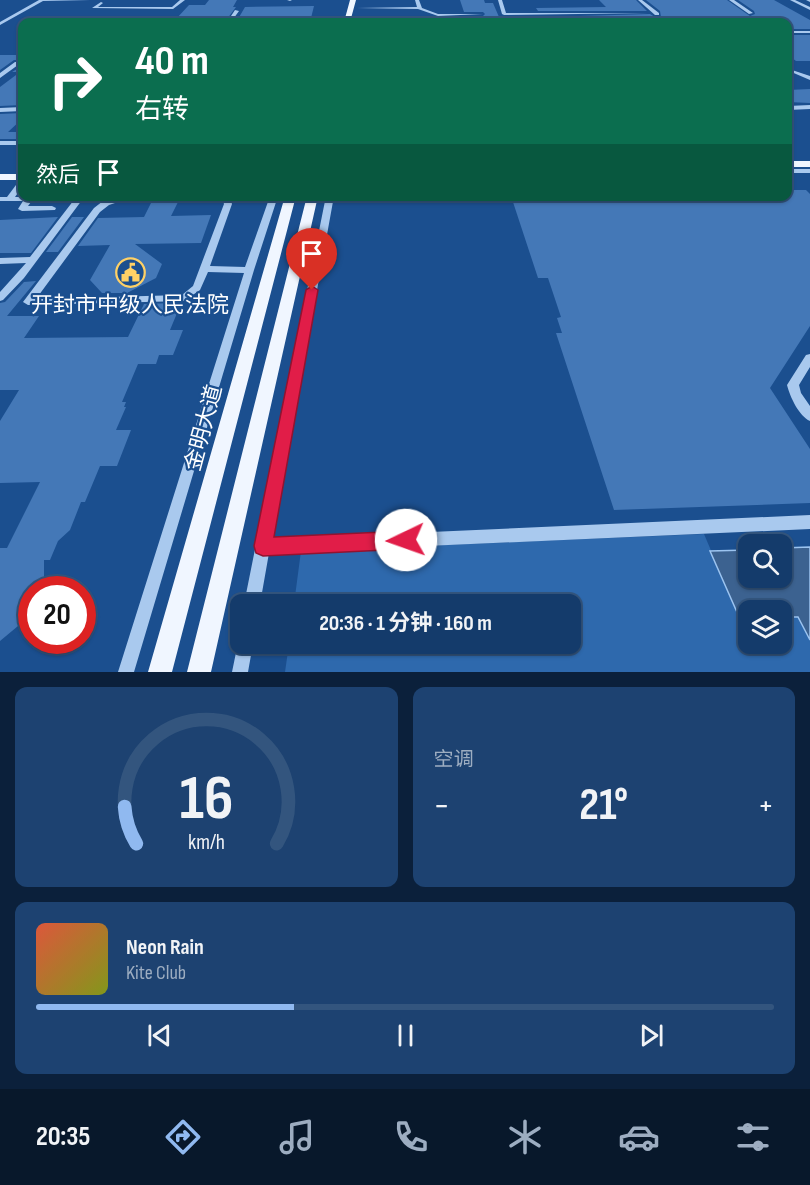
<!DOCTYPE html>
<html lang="zh">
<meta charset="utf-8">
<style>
:root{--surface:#143b6b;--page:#1d4271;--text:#f1f3f6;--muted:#9dadc1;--line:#33557e;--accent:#90b9f0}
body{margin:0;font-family:"Sofia Sans Condensed","Noto Sans SC",sans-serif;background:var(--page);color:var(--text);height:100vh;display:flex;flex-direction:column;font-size:22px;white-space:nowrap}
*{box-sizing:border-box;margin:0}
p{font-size:20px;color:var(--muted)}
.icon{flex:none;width:33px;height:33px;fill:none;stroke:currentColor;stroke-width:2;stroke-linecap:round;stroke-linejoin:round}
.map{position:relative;height:672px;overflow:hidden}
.sheet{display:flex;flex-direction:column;gap:15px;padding:15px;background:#0b203b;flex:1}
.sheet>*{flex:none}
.guide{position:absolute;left:18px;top:18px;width:774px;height:183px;border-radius:12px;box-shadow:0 2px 4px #0004,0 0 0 2px var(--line);background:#0b6e4f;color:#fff;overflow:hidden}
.controls{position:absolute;left:738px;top:534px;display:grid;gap:12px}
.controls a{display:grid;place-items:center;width:54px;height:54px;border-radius:12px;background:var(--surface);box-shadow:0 2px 4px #0004,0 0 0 2px var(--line);font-size:30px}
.speed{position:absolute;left:18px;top:576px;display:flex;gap:12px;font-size:30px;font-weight:700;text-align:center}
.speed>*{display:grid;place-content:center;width:78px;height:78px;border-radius:50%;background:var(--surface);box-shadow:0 2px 4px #0004,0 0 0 2px var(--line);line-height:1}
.speed .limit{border:9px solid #d22;background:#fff;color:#111}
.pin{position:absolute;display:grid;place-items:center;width:51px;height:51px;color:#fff;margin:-62px -26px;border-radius:50% 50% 50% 0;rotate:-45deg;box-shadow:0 0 6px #0007}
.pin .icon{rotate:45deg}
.me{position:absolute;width:66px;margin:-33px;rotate:267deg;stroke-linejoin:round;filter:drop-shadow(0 0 4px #0008)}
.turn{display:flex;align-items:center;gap:21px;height:126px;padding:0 18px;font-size:27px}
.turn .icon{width:78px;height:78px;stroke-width:2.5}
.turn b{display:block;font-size:42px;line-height:51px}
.then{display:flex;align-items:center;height:57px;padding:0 18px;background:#0003;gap:12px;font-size:22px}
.big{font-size:45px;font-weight:700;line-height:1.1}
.sheet .card{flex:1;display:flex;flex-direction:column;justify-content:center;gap:9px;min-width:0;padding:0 21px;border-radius:12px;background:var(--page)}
.sheet .dial{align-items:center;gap:0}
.dial svg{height:156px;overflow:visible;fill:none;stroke:var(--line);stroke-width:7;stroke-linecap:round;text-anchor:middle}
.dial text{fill:var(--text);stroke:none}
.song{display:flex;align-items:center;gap:18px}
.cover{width:72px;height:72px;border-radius:9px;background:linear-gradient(135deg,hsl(10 70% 55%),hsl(70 70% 35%))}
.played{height:6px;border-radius:3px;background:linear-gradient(90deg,var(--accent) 35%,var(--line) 35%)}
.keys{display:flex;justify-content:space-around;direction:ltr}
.heat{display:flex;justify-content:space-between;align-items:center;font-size:33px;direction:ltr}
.sheet .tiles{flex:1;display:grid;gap:15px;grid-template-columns:1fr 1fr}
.card:last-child{grid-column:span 2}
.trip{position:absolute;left:230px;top:594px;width:351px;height:60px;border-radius:12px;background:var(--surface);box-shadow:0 2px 4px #0004,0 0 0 2px var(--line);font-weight:700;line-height:60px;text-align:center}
.tab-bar{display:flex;height:96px;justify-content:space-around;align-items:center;background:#08182b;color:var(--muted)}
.tab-bar .icon{width:42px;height:42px}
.tab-bar .selected{color:var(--accent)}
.tab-bar b{font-size:27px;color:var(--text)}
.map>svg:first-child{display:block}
.green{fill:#2e69ad}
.water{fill:#3c6290;stroke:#9cc4f0;stroke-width:1.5}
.building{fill:#4478b7}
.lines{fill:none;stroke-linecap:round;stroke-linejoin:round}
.minor{fill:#a9c9ee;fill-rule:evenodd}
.major{fill:#f0f6ff;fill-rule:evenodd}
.route{fill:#e11d48;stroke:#92132f;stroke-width:1.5}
.labels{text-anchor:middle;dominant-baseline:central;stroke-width:4.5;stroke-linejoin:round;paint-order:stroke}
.poi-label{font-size:22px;fill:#fff;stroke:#1b4f8f}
.street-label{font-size:22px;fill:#fff;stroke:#1b4f8f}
</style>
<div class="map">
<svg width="810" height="672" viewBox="0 0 810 672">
<rect width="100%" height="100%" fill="#1b4f8f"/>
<path class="green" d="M 541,17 L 545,22 L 455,22 L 454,18 Z
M 704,534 L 740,619 L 748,619 L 748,644 L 782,644 L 782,617 L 798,617 L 810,640 L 810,672 L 285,672 L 289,644 L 570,644 L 570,604 L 294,604 L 301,551 Z"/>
<path class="water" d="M 810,547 L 810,640 L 798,617 L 782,617 L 782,610 L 748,610 L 748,619 L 740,619 L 710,551 L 748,550 L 748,578 L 782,578 L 782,548 Z"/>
<path class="building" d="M 209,0 L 237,0 L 233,7 L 236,7 L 227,19 L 176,19 L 189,5 L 205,5 Z
M 460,0 L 484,0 L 485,3 L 493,3 L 499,17 L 466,17 L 483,16 L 485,14 L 483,12 L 464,12 Z
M 599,0 L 636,0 L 647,11 L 538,11 L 536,8 L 606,7 Z
M 646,0 L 727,0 L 750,16 L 755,14 L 754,11 L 738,0 L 774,0 L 810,20 L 810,29 L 788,29 L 788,22 L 771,21 L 546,22 L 543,17 L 650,14 L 655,17 L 661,17 L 660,11 Z
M 314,6 L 311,18 L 238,19 L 245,7 Z
M 788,35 L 810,35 L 810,61 L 796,61 L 788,55 Z
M 0,55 L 22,55 L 22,60 L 14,60 L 0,70 Z
M 22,66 L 22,105 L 0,106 L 0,87 L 20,72 L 12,72 Z
M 810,89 L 810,103 L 788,102 L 788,90 Z
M 22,113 L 22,119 L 8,132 L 22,132 L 22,139 L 0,139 L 0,114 Z
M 788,190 L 806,190 L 810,194 L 810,326 L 770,388 L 810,449 L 810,503 L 614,510 L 556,333 L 562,333 L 557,318 L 561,317 L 548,278 L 538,278 L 511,196 L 788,196 Z
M 178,202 L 171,216 L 211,215 L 201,243 L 135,244 L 162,264 L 156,278 L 127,293 L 102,293 L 90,280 L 110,245 L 78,246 L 98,218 L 144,217 L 151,203 Z
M 58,217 L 31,253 L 0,253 L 0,220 Z
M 72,217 L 84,217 L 58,252 L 46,252 Z
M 36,281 L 7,316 L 39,316 L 24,338 L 128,337 L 144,304 L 175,303 L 174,306 L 180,306 L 170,330 L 183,330 L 173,355 L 159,355 L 156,364 L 138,364 L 122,402 L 126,402 L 124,407 L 126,407 L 116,430 L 131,430 L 117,466 L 100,466 L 85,502 L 81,502 L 70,530 L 58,541 L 50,560 L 44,560 L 44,584 L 43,590 L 32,590 L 32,611 L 24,621 L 0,641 L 0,548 L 7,548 L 40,482 L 0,483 L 0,421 L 19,390 L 0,390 L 0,303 L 5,302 L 24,282 Z"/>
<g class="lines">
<path class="minor" d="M 39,0 L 90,0 L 43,1 L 0,25 L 0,22 Z
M 180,0 L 185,0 L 173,9 L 92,8 L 101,2 L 103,3 L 98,7 L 172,7 Z
M 287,0 L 292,0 L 290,1 Z
M 415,0 L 419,0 L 422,8 L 438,14 L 483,14 L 438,16 L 418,9 L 357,8 L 417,7 Z
M 498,0 L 502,0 L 506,13 L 648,13 L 504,15 L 502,14 Z
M 638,0 L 642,0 L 659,13 L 659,15 L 655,15 Z
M 729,0 L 734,0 L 753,13 L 749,14 Z
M 790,0 L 795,0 L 810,7 L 810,10 Z
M 806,0 L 810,0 L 810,2 Z
M 235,10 L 239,11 L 231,22 L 227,22 Z
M 281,21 L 347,21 L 349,22 L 279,22 Z
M 788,31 L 810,31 L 810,33 L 788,33 Z
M 15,62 L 22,62 L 22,64 L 18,65 L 0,78 L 0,73 Z
M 789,69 L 810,76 L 810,80 L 789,71 Z
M 810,105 L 810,109 L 788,110 L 788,106 Z
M 22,107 L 22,111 L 0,112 L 0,108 Z
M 0,141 L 22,141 L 22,145 L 0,145 Z
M 788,169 L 810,169 L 810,173 L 788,173 Z
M 19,181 L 22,181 L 22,187 L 15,197 L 29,197 L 31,202 L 28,206 L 52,206 L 56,208 L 55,210 L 22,211 L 18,209 L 23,201 L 0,201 L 0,197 L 7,197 Z
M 77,196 L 85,196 L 24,278 L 3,300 L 0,301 L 0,292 L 26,263 L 0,264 L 0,258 L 30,257 Z
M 227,196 L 230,198 L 232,204 L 210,266 L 245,267 L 270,196 L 278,196 L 254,270 L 134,672 L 118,672 L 244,273 L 208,272 L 200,290 L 184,301 L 28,305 L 23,302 L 94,208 L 103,201 L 121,197 ZM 218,198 L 223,201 L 224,204 L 193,286 L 182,295 L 36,299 L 100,212 L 109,205 L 121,201 Z
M 326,196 L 334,196 L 272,539 L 810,515 L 810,529 L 269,553 L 260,604 L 244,604 Z
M 810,354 L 810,367 L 799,385 L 801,393 L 810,406 L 810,421 C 799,416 790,397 787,385 L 806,355 Z
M 239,638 L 240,644 L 253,644 L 248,672 L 232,672 Z"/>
<path class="major" d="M 350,0 L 356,0 L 350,22 L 344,22 Z
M 788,161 L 810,161 L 810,167 L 788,167 Z
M 0,174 L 22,174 L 22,180 L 0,180 Z
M 285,196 L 296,196 L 172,672 L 148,672 Z
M 307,196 L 318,196 L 211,672 L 187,672 Z"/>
</g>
<path class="route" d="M 312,286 L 318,290 L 274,537 L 406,531 L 412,534 L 415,540 L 412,547 L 406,549 L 263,556 L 256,553 L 254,546 L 306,290 Z"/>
<defs>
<symbol id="civic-ring" viewBox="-11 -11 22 22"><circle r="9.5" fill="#1b4f8f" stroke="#ffd166" stroke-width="1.5"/><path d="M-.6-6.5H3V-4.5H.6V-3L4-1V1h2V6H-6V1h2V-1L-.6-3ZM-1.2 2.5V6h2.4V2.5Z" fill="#ffd166"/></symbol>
</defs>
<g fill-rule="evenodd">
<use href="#civic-ring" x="114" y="256" width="33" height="33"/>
</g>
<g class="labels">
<g class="poi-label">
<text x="130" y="305">开封市中级人民法院</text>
</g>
<g class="street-label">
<text transform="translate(204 428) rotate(-75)">金明大道</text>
</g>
</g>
</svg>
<div class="controls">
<a><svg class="icon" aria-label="search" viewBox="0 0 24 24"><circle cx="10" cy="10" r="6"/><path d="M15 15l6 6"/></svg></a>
<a><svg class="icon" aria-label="layers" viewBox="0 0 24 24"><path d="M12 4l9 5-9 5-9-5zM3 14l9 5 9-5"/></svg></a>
</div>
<div class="speed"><div class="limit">20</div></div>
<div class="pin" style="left:312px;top:290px;background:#d93025"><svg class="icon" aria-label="arrive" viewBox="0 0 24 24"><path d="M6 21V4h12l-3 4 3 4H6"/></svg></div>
<svg class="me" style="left:406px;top:540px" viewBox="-20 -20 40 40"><circle r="19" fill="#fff"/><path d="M0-13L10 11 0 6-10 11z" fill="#e11d48"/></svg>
<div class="trip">20:36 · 1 分钟 · 160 m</div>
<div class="guide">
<div class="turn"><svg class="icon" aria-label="right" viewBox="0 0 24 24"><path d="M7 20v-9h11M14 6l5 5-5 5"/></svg><div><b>40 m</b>右转</div></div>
<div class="then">然后<svg class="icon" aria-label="arrive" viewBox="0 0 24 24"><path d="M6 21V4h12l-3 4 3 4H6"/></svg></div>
</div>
</div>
<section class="sheet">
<div class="tiles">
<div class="card dial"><svg viewBox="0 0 100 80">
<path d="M14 69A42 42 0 1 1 86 69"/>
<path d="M14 69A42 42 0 0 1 8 50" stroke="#90b9f0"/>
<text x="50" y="56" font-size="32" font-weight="700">16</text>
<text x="50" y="72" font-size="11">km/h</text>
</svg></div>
<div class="card"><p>空调</p>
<div class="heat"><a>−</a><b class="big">21°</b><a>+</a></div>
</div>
<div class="card">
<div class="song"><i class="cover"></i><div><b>Neon Rain</b><p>Kite Club</p></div></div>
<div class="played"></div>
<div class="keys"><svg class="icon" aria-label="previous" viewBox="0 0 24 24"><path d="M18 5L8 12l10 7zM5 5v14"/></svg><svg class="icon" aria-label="pause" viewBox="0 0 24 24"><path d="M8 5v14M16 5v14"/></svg><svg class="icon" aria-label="next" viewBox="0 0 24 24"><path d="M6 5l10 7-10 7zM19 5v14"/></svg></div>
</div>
</div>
</section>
<nav class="tab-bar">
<b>20:35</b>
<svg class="icon selected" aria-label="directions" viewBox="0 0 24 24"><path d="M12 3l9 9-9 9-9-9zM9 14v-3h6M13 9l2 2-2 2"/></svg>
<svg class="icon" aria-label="music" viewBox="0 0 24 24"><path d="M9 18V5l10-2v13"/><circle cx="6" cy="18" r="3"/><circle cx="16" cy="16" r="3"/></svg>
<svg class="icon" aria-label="phone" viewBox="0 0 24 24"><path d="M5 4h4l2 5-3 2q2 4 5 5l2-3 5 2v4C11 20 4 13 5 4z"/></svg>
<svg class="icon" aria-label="climate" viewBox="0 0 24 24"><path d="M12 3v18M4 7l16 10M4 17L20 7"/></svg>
<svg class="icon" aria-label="car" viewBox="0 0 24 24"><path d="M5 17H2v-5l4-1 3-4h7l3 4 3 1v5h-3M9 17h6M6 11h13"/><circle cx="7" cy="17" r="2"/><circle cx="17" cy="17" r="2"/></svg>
<svg class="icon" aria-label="filters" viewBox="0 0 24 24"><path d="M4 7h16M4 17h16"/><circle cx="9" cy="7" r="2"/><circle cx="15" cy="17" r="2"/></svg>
</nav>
